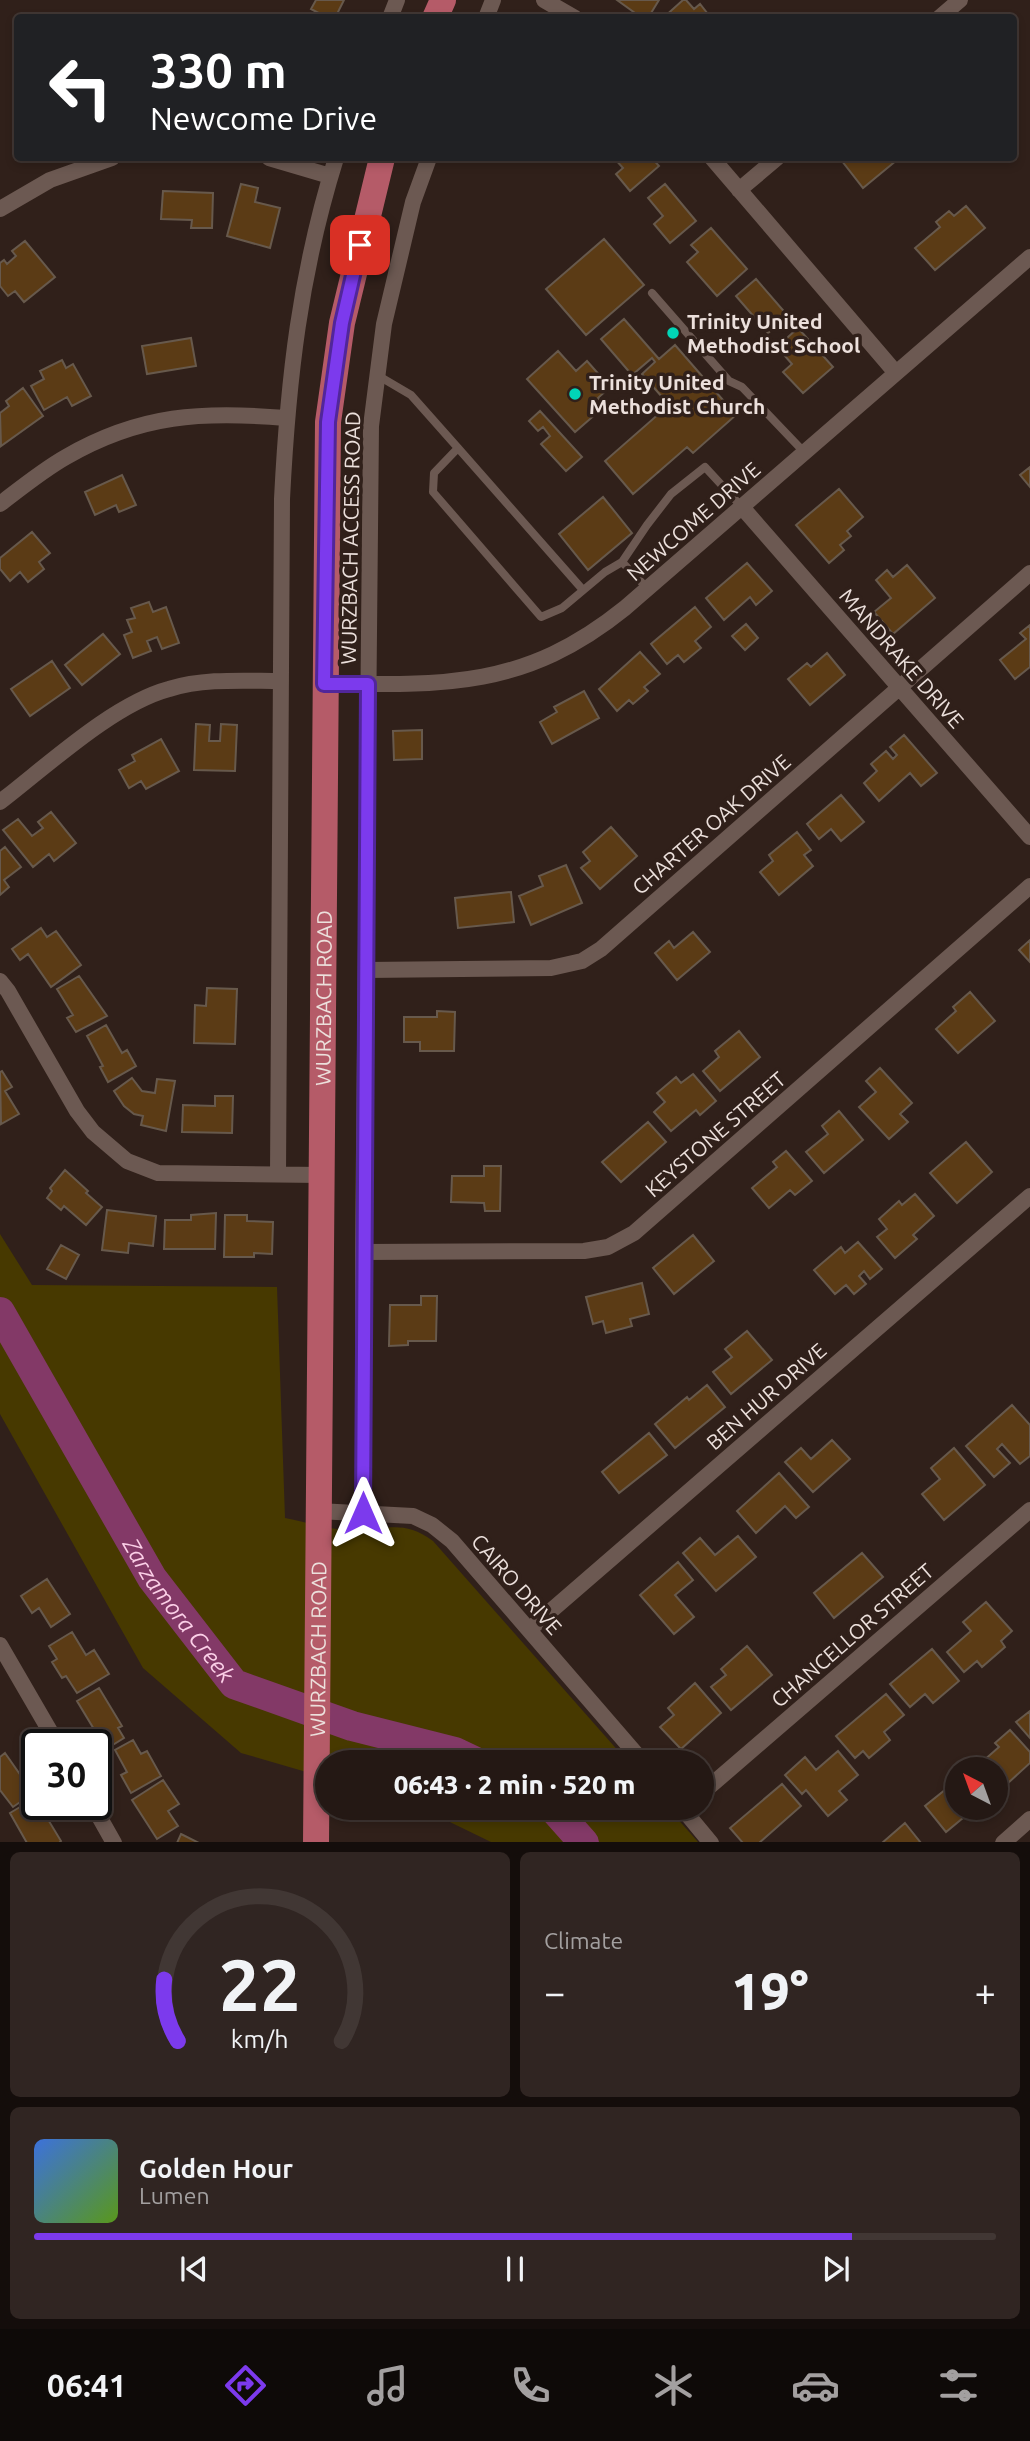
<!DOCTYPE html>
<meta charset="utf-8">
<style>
:root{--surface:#241814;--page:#302522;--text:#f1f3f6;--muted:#a3a0a0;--line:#413734;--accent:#7c3aed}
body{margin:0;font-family:Ubuntu,sans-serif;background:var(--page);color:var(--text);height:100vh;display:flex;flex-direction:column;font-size:26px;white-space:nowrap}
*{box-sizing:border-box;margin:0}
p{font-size:23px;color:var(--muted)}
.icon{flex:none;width:38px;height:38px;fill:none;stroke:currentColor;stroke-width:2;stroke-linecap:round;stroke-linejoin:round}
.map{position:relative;height:1842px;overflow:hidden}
.side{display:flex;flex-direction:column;gap:10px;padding:10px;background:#140d0b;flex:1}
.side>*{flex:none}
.banner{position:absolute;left:14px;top:14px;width:1003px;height:147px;border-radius:7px;box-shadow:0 4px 10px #0003,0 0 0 2px var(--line);background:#202124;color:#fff;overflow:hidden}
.needle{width:46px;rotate:319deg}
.controls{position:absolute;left:945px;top:1757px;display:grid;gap:14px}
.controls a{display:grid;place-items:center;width:63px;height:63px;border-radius:50%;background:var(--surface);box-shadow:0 4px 10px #0003,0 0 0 2px var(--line);font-size:35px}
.speed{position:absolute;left:21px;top:1729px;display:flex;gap:14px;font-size:35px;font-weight:700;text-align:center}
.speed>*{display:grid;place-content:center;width:91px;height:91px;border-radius:50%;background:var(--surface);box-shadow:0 4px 10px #0003,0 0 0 2px var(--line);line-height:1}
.speed .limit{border:4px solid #111;border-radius:10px;background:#fff;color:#111}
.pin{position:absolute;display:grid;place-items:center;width:60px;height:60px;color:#fff;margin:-30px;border-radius:14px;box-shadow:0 4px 10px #0006}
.me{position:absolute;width:77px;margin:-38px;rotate:0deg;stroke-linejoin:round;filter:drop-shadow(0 0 5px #0008)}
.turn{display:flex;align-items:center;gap:24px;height:147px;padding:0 21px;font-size:32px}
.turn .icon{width:91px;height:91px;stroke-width:2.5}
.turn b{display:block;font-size:49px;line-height:60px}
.big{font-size:52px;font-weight:800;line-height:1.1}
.side .widget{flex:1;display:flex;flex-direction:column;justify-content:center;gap:10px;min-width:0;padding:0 24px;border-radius:10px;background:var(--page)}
.side .dial{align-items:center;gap:0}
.dial svg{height:182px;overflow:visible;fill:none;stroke:var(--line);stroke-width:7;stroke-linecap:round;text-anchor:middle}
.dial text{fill:var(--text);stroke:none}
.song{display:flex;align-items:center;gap:21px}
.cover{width:84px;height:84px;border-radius:10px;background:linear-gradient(135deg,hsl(220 70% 55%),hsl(90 70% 35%))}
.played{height:7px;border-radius:4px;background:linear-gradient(90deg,var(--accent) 85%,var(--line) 85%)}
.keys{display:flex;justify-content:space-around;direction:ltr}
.heat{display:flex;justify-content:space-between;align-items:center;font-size:38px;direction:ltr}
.side .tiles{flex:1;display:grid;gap:10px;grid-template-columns:1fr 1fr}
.widget:last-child{grid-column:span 2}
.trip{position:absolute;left:315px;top:1750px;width:399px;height:70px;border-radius:35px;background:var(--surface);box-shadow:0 4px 10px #0003,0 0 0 2px var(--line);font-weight:800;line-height:70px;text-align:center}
.tabs{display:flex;height:112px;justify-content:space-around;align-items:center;background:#0e0a08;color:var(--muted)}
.tabs .icon{width:49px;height:49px}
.tabs .on{color:var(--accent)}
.tabs b{font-size:32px;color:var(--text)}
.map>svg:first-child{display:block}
.green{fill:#473900}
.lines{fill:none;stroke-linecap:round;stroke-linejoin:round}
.river{stroke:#833967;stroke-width:30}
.building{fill:#5b3b15;stroke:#67594c;stroke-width:2}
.service{stroke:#6c5952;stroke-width:8}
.minor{stroke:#6c5952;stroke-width:16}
.primary{stroke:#b55b68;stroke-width:26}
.route-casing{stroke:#51269a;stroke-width:18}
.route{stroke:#7c3aed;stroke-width:12}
.poi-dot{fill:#01d5b7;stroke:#30201a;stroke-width:2.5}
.labels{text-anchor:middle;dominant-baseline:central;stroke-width:7;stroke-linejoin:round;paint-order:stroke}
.poi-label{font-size:21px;font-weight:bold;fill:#ece0dc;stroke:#30201a;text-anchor:start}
.street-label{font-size:21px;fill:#ece0dc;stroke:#30201a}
.water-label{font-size:23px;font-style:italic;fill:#fbcfe7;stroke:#30201a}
</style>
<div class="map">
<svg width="1030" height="1843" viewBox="0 0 1030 1843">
<rect width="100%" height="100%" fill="#30201a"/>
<path class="green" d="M 0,1234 L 32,1285 L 277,1287 L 285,1518 C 306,1522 329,1530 351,1530 C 385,1531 402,1518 433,1541 L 628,1762 L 327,1762 L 327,1778 L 241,1753 L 143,1668 L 0,1414 Z
M 421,1808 L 668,1808 L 698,1842 L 491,1842 Z"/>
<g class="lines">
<g class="river">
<path id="s1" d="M 0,1312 L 152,1578 L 234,1684 L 352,1726 L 455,1752 L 476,1762"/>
<path d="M 553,1808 L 584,1843"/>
</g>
</g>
<path class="building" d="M 316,0 L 344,0 L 335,18 L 328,18 L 311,9 Z
M 617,0 L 659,0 L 648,18 L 642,18 Z
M 683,0 L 686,0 L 694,9 L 700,4 L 711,18 L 663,18 Z
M 614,158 L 652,158 L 659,166 L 630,191 L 616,174 L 623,168 Z
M 847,158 L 896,158 L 897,160 L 863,188 L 842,161 Z
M 241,184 L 258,188 L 255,202 L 280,208 L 270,248 L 227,236 Z
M 665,184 L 696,221 L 670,243 L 654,224 L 663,216 L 648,198 Z
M 163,191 L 213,193 L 212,228 L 191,228 L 192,220 L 161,219 Z
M 966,206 L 985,228 L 935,270 L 915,248 L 940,227 L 936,222 L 949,211 L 954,216 Z
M 711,228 L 747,269 L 717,296 L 687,262 L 698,252 L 691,245 Z
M 604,239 L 644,285 L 586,335 L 546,289 Z
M 25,241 L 55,277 L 24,302 L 15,291 L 8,296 L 0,286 L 0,263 L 4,260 L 7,264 L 16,256 L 12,251 Z
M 756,279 L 788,316 L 768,333 L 736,296 Z
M 624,319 L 659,359 L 675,345 L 736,415 L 693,453 L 687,447 L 633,494 L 605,461 L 669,405 L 642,374 L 655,362 L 652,358 L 632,375 L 601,339 Z
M 798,328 L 833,367 L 803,393 L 783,372 L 792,364 L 777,347 Z
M 191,338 L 196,366 L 147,374 L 142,346 Z
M 558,351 L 576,371 L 587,361 L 610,387 L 598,398 L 605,406 L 575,432 L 527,379 Z
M 62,360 L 66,368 L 73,364 L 91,396 L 72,406 L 67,397 L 44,410 L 31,386 L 44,379 L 40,371 Z
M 23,388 L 43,416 L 1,446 L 0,413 L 9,406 L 6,401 Z
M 540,411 L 582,457 L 566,471 L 541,444 L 550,436 L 543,427 L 538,431 L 529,421 Z
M 1030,467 L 1030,487 L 1020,475 Z
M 122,475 L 136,505 L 119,512 L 116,505 L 95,515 L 85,492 Z
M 839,489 L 863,517 L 847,531 L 851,536 L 840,545 L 844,550 L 829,563 L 796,525 Z
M 603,497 L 632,533 L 588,570 L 559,534 Z
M 32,532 L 50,553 L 39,562 L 44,569 L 28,582 L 20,572 L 10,581 L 0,569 L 0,558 Z
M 747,563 L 772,591 L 756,605 L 750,597 L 724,620 L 706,598 Z
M 907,565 L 935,598 L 893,634 L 874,612 L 891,598 L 876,580 L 887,570 L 893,577 Z
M 149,602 L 153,612 L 166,607 L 179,643 L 162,649 L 157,637 L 147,641 L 151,651 L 133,658 L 124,635 L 132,632 L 127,620 L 135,618 L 131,608 Z
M 695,607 L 711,627 L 695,641 L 701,648 L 684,662 L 678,655 L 667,664 L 651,644 Z
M 746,624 L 758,638 L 745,650 L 732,636 Z
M 1030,625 L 1030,667 L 1015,679 L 1000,660 L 1026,639 L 1020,633 Z
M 103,634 L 120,654 L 82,685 L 65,665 Z
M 640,652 L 660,674 L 644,687 L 648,691 L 633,704 L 629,700 L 617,711 L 599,689 Z
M 827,653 L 845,675 L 810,705 L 788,679 L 807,663 L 811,667 Z
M 52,661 L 70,688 L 30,716 L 11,689 Z
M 584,691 L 599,718 L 552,744 L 540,722 L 557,712 L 554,707 Z
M 196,724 L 210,725 L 209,741 L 220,741 L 221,724 L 237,725 L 235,771 L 194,770 Z
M 422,730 L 422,759 L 394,760 L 393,731 Z
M 904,735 L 937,773 L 921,786 L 910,773 L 879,801 L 864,783 L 877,771 L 871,764 L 886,751 L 893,759 L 897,755 L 890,747 Z
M 161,739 L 179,771 L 146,789 L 141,781 L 129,788 L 119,770 L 135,761 L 132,755 Z
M 841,795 L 864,822 L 841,841 L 831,829 L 819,839 L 807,824 Z
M 51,812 L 76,843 L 54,861 L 49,854 L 33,867 L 3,830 L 18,819 L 32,836 L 43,828 L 38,822 Z
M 611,827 L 637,856 L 600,889 L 581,868 L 590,861 L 583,852 Z
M 797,832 L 811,850 L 804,855 L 813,866 L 779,895 L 760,872 L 773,861 L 769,855 Z
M 5,847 L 21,867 L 4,880 L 9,887 L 0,895 L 0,851 Z
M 566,865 L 582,903 L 531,925 L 519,896 L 543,886 L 539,876 Z
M 511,892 L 514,922 L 458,928 L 455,898 Z
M 41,928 L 47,937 L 56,931 L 81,965 L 51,987 L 28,954 L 20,960 L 12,949 Z
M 693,932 L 710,952 L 677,980 L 655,953 L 669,941 L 674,948 Z
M 1030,940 L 1030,962 L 1019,950 Z
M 79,976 L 107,1016 L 76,1032 L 67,1018 L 73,1015 L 57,989 Z
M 207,988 L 237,989 L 235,1044 L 194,1043 L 195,1005 L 206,1006 Z
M 970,992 L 995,1021 L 958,1053 L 936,1029 L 956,1011 L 953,1007 Z
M 437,1011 L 455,1012 L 454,1051 L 420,1051 L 420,1042 L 404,1042 L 404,1017 L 437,1017 Z
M 106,1025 L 122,1053 L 127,1050 L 136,1066 L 108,1082 L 100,1067 L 103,1066 L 87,1036 Z
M 739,1031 L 760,1057 L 720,1091 L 703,1071 L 719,1057 L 715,1051 Z
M 880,1068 L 912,1103 L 900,1114 L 908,1122 L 889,1139 L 859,1107 L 876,1092 L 866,1081 Z
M 2,1071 L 12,1087 L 5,1091 L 19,1114 L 1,1124 L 0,1072 Z
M 693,1074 L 716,1101 L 700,1115 L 696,1110 L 671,1131 L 654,1112 L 665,1102 L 657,1093 L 676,1077 L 681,1083 Z
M 132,1078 L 142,1091 L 155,1093 L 157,1079 L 175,1081 L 166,1131 L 141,1125 L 143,1116 L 134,1114 L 124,1106 L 114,1091 Z
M 215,1096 L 233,1096 L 232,1133 L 182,1132 L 183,1105 L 215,1106 Z
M 839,1111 L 863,1140 L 824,1173 L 806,1152 L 828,1134 L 822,1126 Z
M 648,1122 L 666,1142 L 621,1182 L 602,1162 Z
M 966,1142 L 992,1172 L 957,1203 L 930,1173 Z
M 786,1151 L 812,1181 L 795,1195 L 790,1190 L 769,1208 L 752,1188 L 777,1167 L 773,1162 Z
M 484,1166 L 501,1166 L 500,1211 L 485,1211 L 484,1203 L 451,1202 L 452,1176 L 484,1176 Z
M 65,1170 L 88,1191 L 86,1193 L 102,1207 L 86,1225 L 64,1206 L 61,1210 L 47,1198 L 52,1191 L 50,1188 Z
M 915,1194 L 934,1216 L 913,1235 L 917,1239 L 895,1258 L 877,1237 L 887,1229 L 879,1219 L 899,1201 L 902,1205 Z
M 107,1210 L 156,1216 L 153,1246 L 129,1243 L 128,1253 L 102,1250 Z
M 216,1213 L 215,1249 L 164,1249 L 165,1220 L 191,1220 L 191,1215 Z
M 225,1215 L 247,1215 L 247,1221 L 273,1222 L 272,1254 L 254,1253 L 254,1257 L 224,1257 Z
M 693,1235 L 714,1261 L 674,1294 L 653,1268 Z
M 858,1242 L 882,1269 L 870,1279 L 864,1271 L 859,1276 L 866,1284 L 854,1294 L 846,1285 L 835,1294 L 814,1270 L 841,1247 L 845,1253 Z
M 61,1245 L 79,1255 L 66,1279 L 47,1269 Z
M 642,1283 L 649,1314 L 630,1319 L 632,1326 L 606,1333 L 603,1321 L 593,1324 L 586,1297 Z
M 421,1296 L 437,1296 L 436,1341 L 408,1341 L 408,1345 L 389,1346 L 390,1305 L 421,1305 Z
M 747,1331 L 772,1360 L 731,1394 L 713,1372 L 732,1357 L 725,1349 Z
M 707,1385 L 725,1407 L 675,1448 L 655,1424 L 687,1397 L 689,1400 Z
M 1012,1405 L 1030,1425 L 1030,1456 L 1020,1464 L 1002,1444 L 997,1449 L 1010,1463 L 994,1477 L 966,1446 Z
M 649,1433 L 667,1455 L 619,1493 L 602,1472 Z
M 832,1440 L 850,1459 L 813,1492 L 785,1462 L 801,1448 L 811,1459 Z
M 954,1448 L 985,1485 L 944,1520 L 922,1494 L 940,1479 L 931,1468 Z
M 779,1473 L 809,1507 L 796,1518 L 785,1506 L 756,1533 L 737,1511 Z
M 738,1536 L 756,1557 L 716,1591 L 683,1553 L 700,1538 L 715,1555 Z
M 862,1553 L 883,1577 L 834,1618 L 814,1593 Z
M 678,1562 L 693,1580 L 675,1595 L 694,1617 L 674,1634 L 640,1595 Z
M 47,1579 L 70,1614 L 51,1627 L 39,1608 L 32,1613 L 21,1596 Z
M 986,1602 L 1012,1631 L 1001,1641 L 1005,1647 L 982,1667 L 977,1661 L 964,1672 L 947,1652 L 971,1631 L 963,1622 Z
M 72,1632 L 86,1655 L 94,1650 L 109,1674 L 77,1693 L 66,1676 L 62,1678 L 52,1662 L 57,1659 L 49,1646 Z
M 747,1646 L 772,1675 L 731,1710 L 711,1687 L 726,1675 L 721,1669 Z
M 932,1649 L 959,1681 L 933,1703 L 925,1694 L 910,1707 L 890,1684 Z
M 695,1683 L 721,1713 L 681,1749 L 660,1727 L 674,1715 L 668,1708 Z
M 99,1688 L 122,1726 L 118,1728 L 124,1738 L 106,1749 L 77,1701 Z
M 886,1694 L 904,1715 L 884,1732 L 890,1740 L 869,1758 L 863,1751 L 855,1758 L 836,1736 Z
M 1030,1711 L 1030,1738 L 1016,1722 Z
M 1010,1730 L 1030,1752 L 1030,1763 L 996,1794 L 996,1769 L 974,1769 L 999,1747 L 995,1743 Z
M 133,1740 L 141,1754 L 147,1751 L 161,1776 L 131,1793 L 121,1775 L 127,1772 L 115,1750 Z
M 838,1751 L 858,1775 L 839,1791 L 847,1800 L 828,1816 L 806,1790 L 802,1794 L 785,1775 L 805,1757 L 816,1770 Z
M 5,1753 L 33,1793 L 13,1807 L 0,1790 L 0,1757 Z
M 163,1780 L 179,1804 L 168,1811 L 178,1826 L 157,1839 L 132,1800 Z
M 956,1781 L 957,1808 L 975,1808 L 946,1832 L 925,1806 Z
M 782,1784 L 801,1806 L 759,1843 L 743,1843 L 730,1828 Z
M 35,1798 L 61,1841 L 59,1843 L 27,1843 L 10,1813 Z
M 905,1823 L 921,1843 L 882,1843 Z
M 181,1834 L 199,1843 L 177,1843 Z"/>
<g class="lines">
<path class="service" d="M 652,293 L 729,381 L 742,387 L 804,452
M 377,375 L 411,395 L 458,448 L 434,473 L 433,492 L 541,617 L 562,608 L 605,572 L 622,562 L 647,588
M 458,448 L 583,590
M 622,562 L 647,525 L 671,494 L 705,467 L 741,506"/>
<path class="minor" d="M 544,0 L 575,18
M 390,18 L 397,0
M 486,18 L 493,0
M 939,18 L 960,0
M 269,158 L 330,176
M 712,158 L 896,373
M 739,190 L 777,158
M 0,209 L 50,180 L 112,158
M 0,504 C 21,488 43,470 66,457 C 140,414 203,411 286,418
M 741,506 L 1030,837
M 324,683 C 445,686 526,688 625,608 L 1030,257
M 0,802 C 47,766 113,704 169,689 C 205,678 243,681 281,681
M 366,970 L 551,968 L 582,961 L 601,949 L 1030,573
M 0,981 L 8,991 L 77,1111 L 93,1132 L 127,1161 L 158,1173 L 321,1175
M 278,1174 L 282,499 C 288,379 300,273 336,158
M 363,1252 L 584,1251 L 608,1247 L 634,1233 L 1030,886
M 318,1511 L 413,1516 L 432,1525 L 452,1541 L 643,1762
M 363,1513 L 363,1252 L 371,426 L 384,324 L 413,202 L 429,158
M 530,1629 L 1030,1196
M 0,1645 L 58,1745
M 702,1793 L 1030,1510
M 92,1804 L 114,1843
M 682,1808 L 711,1843
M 1003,1843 L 1030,1819"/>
<g class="primary">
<path d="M 435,18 L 443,0"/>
<path id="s2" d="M 316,1843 L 328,422 L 342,323 L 382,158"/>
</g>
</g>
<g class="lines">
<defs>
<path id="route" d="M 360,245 L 342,323 L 328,422 L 324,684 L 368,684 L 363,1513"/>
</defs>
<use href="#route" class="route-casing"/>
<use href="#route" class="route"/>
</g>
<g class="poi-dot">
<circle cx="673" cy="333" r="7"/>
<circle cx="575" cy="394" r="7"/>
</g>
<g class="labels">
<g class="poi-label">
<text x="687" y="321">Trinity United<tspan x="687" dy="24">Methodist School</tspan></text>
<text x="589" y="382">Trinity United<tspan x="589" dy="24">Methodist Church</tspan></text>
</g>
<g class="street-label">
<text transform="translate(693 521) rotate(-41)">NEWCOME DRIVE</text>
<text transform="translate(350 538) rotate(-89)">WURZBACH ACCESS ROAD</text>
<text transform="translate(902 658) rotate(49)">MANDRAKE DRIVE</text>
<text transform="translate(711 824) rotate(-41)">CHARTER OAK DRIVE</text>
<text stroke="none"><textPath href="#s2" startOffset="845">WURZBACH ROAD</textPath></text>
<text transform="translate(715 1134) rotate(-41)">KEYSTONE STREET</text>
<text transform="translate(766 1396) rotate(-41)">BEN HUR DRIVE</text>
<text transform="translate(517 1584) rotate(49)">CAIRO DRIVE</text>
<text transform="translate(852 1635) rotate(-41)">CHANCELLOR STREET</text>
<text stroke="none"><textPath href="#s2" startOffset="194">WURZBACH ROAD</textPath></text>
</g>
<g class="water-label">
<text stroke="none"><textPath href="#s1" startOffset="348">Zarzamora Creek</textPath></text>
</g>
</g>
</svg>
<div class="controls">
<a><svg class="needle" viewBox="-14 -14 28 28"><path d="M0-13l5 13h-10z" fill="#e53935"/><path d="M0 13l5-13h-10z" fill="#a3a0a0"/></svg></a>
</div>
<div class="speed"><div class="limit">30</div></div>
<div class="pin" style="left:360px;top:245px;background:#d93025"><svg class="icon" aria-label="arrive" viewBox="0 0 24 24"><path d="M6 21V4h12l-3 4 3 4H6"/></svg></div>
<svg class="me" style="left:363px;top:1513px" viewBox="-20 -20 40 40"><path d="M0-17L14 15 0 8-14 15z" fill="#7c3aed" stroke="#fff" stroke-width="4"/></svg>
<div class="trip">06:43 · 2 min · 520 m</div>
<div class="banner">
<div class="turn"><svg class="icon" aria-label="left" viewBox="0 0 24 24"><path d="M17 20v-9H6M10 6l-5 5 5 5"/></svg><div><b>330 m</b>Newcome Drive</div></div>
</div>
</div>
<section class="side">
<div class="tiles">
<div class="widget dial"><svg viewBox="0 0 100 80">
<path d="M14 69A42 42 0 1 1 86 69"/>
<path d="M14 69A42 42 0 0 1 8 42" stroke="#7c3aed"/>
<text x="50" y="56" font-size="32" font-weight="700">22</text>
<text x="50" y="72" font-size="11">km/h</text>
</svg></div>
<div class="widget"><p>Climate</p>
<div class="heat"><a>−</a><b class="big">19°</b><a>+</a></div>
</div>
<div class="widget">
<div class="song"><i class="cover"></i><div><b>Golden Hour</b><p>Lumen</p></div></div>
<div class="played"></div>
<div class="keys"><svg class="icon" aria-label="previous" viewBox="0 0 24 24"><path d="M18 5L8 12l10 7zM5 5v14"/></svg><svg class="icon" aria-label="pause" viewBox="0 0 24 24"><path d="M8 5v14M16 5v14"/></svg><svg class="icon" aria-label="next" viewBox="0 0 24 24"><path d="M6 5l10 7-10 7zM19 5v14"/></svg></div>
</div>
</div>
</section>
<nav class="tabs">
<b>06:41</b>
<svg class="icon on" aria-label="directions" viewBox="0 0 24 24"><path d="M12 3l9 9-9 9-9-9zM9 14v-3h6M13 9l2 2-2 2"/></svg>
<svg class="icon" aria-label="music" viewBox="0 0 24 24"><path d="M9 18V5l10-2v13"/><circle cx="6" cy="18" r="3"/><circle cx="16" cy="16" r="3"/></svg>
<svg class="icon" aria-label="phone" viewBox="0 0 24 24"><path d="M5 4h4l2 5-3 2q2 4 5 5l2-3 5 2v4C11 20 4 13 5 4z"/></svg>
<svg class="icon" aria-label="climate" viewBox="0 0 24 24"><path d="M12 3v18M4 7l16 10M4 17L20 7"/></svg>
<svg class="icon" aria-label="car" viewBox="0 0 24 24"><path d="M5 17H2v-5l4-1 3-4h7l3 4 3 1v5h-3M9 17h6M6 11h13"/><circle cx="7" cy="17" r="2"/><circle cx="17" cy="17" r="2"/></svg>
<svg class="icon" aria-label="filters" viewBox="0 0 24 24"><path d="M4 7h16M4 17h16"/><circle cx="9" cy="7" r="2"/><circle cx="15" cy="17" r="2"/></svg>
</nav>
